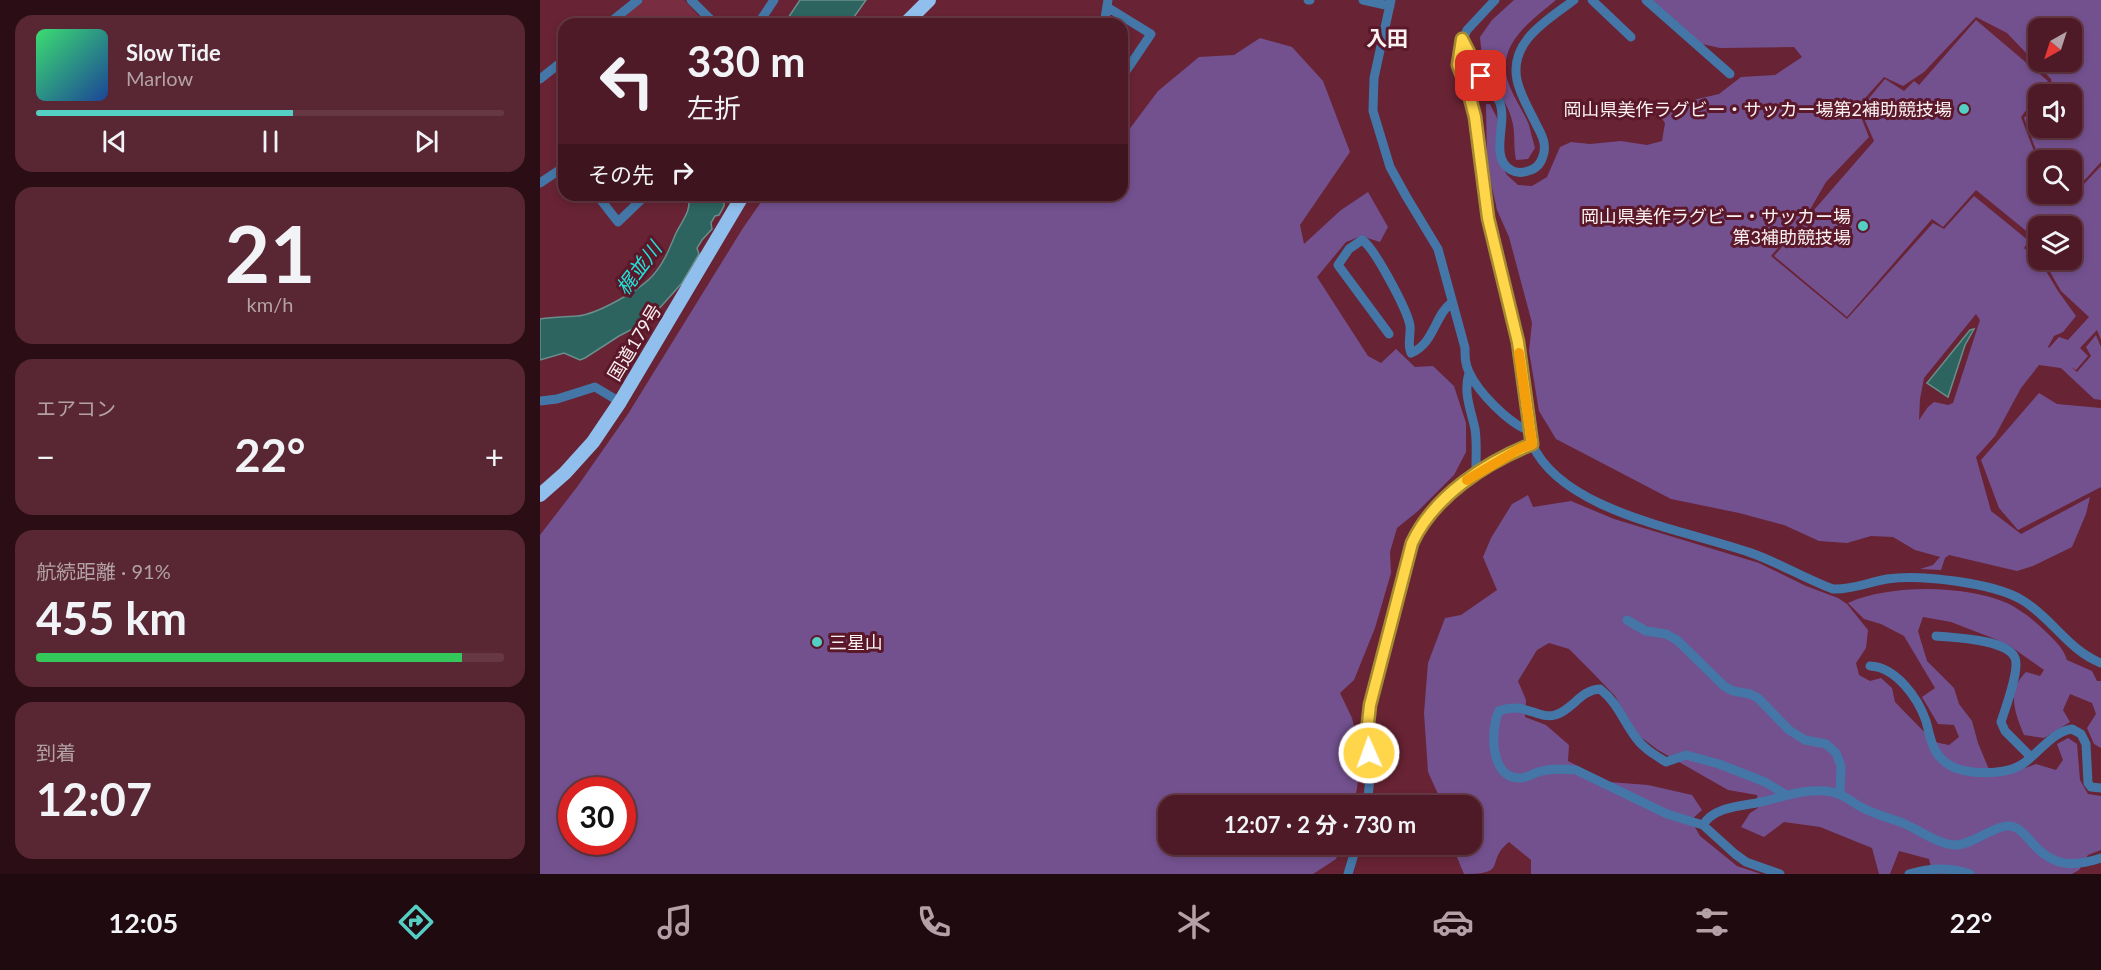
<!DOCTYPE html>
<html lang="ja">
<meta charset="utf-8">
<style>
:root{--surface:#4e1a27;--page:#582733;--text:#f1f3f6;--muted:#b3a1a7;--line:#653844;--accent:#55cec4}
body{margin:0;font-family:Lato,"Noto Sans JP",sans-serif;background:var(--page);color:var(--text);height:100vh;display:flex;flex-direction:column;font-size:22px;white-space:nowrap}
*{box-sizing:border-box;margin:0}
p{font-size:20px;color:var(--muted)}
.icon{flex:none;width:33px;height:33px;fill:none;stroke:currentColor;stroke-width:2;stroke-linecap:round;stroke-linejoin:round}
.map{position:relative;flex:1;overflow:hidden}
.drawer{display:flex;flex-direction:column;gap:15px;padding:15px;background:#2b0e15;width:540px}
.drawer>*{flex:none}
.guide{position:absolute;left:18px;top:18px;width:570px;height:183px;border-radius:18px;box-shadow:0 3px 9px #0003,0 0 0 2px var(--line);background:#4e1a27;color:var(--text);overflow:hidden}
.needle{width:39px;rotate:219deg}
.controls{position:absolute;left:1488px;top:18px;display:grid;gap:12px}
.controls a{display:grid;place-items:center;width:54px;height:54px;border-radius:12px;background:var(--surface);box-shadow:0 3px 9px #0003,0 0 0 2px var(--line);font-size:30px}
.speed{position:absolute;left:18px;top:777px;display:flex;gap:12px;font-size:30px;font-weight:700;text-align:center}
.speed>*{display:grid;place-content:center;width:78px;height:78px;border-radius:50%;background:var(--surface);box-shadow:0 3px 9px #0003,0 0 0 2px var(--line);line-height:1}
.speed .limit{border:9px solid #d22;background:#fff;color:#111}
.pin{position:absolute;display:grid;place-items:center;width:51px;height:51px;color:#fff;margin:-26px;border-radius:12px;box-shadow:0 3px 9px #0006}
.me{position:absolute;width:66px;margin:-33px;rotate:358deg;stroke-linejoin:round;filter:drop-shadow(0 0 4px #0008)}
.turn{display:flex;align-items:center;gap:21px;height:126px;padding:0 30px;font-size:27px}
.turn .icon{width:78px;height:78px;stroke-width:2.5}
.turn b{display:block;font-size:42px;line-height:51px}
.then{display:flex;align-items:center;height:57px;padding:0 30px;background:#0003;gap:12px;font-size:22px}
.big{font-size:45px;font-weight:700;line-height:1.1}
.drawer .tile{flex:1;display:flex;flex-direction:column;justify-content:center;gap:9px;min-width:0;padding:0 21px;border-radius:18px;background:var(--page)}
.drawer .dial{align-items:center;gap:0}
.dial b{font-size:78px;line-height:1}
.song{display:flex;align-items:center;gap:18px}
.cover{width:72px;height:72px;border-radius:9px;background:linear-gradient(135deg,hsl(140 70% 55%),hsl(220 70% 35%))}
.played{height:6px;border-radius:3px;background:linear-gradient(90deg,var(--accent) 55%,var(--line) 55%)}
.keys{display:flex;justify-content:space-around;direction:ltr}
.heat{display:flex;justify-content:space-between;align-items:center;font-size:33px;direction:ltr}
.charge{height:9px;border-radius:4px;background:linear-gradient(90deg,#34c759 91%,var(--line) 0)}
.trip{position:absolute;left:618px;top:795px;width:324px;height:60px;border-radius:18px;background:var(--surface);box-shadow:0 3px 9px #0003,0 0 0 2px var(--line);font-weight:700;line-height:60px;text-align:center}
.dock{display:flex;height:96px;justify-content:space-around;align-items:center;background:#1f0a10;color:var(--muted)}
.dock .icon{width:42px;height:42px}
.dock .on{color:var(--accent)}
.dock b{font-size:27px;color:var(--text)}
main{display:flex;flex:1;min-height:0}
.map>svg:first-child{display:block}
.built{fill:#792d40}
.green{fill:#73518f;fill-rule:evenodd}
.water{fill:#2d6460;stroke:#6a8e8c;stroke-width:1.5}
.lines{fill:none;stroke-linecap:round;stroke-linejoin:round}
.minor{stroke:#4477a7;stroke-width:9}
.highway{stroke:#90bfed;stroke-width:14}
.route-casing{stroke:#a68a30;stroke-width:15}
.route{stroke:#ffd54a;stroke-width:10}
.slow{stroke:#f59e0b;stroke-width:10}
.poi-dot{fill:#55cec4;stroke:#5b182a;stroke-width:2}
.labels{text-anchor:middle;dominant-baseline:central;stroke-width:6;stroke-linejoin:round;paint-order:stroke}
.poi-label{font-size:18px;fill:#f9f0f1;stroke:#5b182a;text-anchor:end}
.street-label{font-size:18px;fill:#f9f0f1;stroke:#5b182a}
.water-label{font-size:20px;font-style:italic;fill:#1ee4d9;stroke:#5b182a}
.quarter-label{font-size:21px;font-weight:bold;fill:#f9f0f1;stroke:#5b182a}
</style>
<main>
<section class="drawer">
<div class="tile">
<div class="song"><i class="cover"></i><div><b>Slow Tide</b><p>Marlow</p></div></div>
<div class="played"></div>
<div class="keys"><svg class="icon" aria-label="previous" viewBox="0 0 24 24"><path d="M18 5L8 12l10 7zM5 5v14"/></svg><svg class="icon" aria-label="pause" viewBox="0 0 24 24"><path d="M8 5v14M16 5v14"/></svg><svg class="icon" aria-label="next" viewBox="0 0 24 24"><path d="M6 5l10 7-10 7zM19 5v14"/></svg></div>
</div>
<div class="tile dial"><b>21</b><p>km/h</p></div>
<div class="tile"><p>エアコン</p>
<div class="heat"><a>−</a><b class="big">22°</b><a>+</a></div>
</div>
<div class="tile"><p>航続距離 · 91%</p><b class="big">455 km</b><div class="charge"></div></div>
<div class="tile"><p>到着</p><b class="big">12:07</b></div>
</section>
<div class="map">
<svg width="1561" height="874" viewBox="0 0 1561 874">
<rect width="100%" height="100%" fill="#682334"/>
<path class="built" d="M 104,0 L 144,0 L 166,24 L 74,24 Z"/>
<path class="green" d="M 974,0 L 1016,0 C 988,23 953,47 970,87 C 975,100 984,112 989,125 C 991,133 993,141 995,148 L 988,159 L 976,160 C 973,145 976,131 971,117 C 967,102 955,89 948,75 C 943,63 941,50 940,37 L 952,20 Z
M 1112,0 L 1561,0 L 1561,162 L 1542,183 L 1532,180 L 1532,160 L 1506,160 L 1496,150 L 1484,118 L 1498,101 L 1498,128 L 1532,128 L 1532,94 L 1504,94 L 1512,86 L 1511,79 L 1467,33 L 1436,17 L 1384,72 L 1363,86 L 1344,77 L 1317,107 L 1329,137 L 1286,182 L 1268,213 L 1231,256 L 1307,319 L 1393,223 L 1404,229 L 1434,196 L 1489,241 L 1484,248 L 1503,266 L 1518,291 L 1536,316 L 1523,332 L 1514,336 L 1508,347 L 1509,348 L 1519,337 L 1528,340 L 1549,317 L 1521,291 L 1506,265 L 1499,260 L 1532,260 L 1532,226 L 1498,226 L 1498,259 L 1487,248 L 1495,238 L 1436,190 L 1403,227 L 1392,219 L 1307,317 L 1234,256 L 1334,141 L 1320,109 L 1345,79 L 1364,91 L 1374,81 L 1379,85 L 1436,20 L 1508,81 L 1481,117 L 1494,151 L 1502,160 L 1498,160 L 1498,194 L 1532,194 L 1532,183 L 1542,186 L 1561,166 L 1561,340 L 1557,330 L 1540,348 L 1548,356 L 1536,370 L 1531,367 L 1537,372 L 1551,356 L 1546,347 L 1556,335 L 1561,347 L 1561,400 L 1554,399 L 1521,368 L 1499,365 L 1481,388 L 1455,436 L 1436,457 L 1451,511 L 1481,534 L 1550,497 L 1546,514 L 1532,547 L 1493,566 L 1477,571 L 1409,555 L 1405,558 L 1401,570 L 1380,569 L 1393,565 L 1400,557 L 1375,550 L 1353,537 L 1331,536 L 1307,543 L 1279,541 L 1244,525 L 1199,513 L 1131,499 L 1016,439 L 999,411 L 989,351 L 992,323 L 969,237 L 957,210 L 947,165 L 946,104 L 950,104 L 957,118 L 958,159 L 967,175 L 978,185 L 992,186 L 1007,177 L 1020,147 L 1031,142 L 1050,144 L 1081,141 L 1107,145 L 1122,141 L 1125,123 L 1120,116 L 1140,103 L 1179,94 L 1201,77 L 1235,75 L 1262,57 L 1254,47 L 1180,48 L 1162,44 ZM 1498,28 L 1532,28 L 1532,62 L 1498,62 ZM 1436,314 L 1440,320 L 1413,403 L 1408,405 L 1394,402 L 1388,407 L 1379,420 L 1380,399 L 1384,378 Z
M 720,38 L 752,47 L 783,81 L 810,152 L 760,225 L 764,244 L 801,210 L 828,192 L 848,227 L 840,242 L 821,236 L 806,242 L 777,277 L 828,356 L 841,363 L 856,349 L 875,367 L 893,366 L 914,386 L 926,423 L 926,452 L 914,475 L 878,511 L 857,528 L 850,552 L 851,573 L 835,628 L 814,680 L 800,693 L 812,718 L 822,759 L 814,805 L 628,806 L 628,844 L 802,845 L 796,859 L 773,874 L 0,874 L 0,535 L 37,487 L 88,414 L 203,228 L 226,195 L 582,195 L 582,139 L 618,91 L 659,57 L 694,55 ZM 32,790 L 82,790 L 82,842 L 32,842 Z
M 1499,393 L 1517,404 L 1561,408 L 1561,487 L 1478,530 L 1459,508 L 1441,460 Z
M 988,495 L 993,507 L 1031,501 L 1074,519 L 1219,563 L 1266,586 L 1298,598 L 1307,604 L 1328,630 L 1326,648 L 1316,663 L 1319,675 L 1330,681 L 1341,678 L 1352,688 L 1355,702 L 1394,742 L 1409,745 L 1419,737 L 1414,725 L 1398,724 L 1382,697 L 1395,688 L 1364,636 L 1341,624 L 1324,619 L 1308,603 C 1351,584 1424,585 1467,603 C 1481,610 1494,620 1505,631 C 1514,640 1523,647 1527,660 L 1552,671 L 1557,681 L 1561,681 L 1561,748 L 1554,744 L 1547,728 L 1556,714 L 1552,703 L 1530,694 L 1523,710 L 1530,722 L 1504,738 L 1484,735 C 1475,713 1466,691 1486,672 L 1500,676 L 1504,670 L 1470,646 L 1455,639 L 1411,622 L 1383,617 L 1378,631 L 1387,661 L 1414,688 L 1419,704 L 1432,721 L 1438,743 L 1450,772 C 1466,775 1482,770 1496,764 L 1516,770 L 1523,760 L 1517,744 L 1528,738 L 1537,744 L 1540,780 L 1548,794 L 1561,796 L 1561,850 L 1548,855 L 1539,870 L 1532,874 L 1387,874 L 1391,867 L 1389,859 L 1359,851 L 1350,874 L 1339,874 L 1332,848 L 1280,827 L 1244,822 L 1224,837 L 1201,827 L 1210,813 L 1218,808 L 1217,795 L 1188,790 L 1118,750 L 1098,735 L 1075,696 L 1051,671 L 1029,649 L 1009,643 L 997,650 L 978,681 L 986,700 L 985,717 L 1006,725 L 1029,745 L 1028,761 L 1069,782 L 1108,785 L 1152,795 L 1162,810 L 1151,820 L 1160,836 L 1197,866 L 1221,874 L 991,874 L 991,860 L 969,842 C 944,862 970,874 924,874 L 912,845 L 932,844 L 932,806 L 903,805 L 888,772 L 884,713 L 888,663 L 905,618 L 921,615 L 957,590 L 943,557 L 951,538 L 972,504 Z"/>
<path class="water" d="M 260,0 L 326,0 L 309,24 L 244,24 Z
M 148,195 L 180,195 L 180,201 L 184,202 L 184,206 L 179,215 L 175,216 L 171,223 L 172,229 L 162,240 L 157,248 L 159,254 L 142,283 L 108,321 L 79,336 L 45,358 L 40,360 L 24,353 L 0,360 L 0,319 C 13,317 25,317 37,316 C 56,315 102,289 114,274 C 124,263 130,247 136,233 C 143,219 152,211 148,195 Z
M 1434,329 L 1425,345 L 1408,397 L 1387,383 L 1430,330 Z"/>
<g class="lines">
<path class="minor" d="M 151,0 L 175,24
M 768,0 L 770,0
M 823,0 L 850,6
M 851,0 L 834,78 L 833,111 L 850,167 L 866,196 L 898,249 L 925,348 C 925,357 925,364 929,372 C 938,392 969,424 990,431
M 955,0 L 927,30 L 918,51 L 918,65 L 929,94 L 935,117 L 948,218 L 978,342 L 992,444 C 1023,513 1148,530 1214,554 C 1241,564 1266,579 1293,589 C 1312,590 1329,582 1347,579 C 1380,574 1454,583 1482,600 C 1512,618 1528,650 1561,663
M 1052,0 L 1091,37
M 1106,0 L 1190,74
M 567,7 L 611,34 L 582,77
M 68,24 L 98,0
M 218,24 L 234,0
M 459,24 L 480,21 L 535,24
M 564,24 L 568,0
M 922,39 C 928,48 930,58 935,68 C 942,80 953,89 959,101 C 969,121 948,157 971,170 C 976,173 982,173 988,171 C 996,169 1001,163 1003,156 C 1007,145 1002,135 997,126 C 990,111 980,95 977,80 C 969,41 1008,20 1034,0
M 0,79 L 24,60
M 0,183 L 24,167
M 57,195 L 78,222 L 106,195
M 849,334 L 798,265 L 809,249 L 822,240 C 834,247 868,311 870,326 C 871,335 867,344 871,353 C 894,344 895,315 911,303
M 929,373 C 923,393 931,410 935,429 C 937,441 936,455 936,467 L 938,472
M 0,401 L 17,399 L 55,387 L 80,402
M 1087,620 L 1106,631 L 1126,634 L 1137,640 L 1184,686 L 1193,691 L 1210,694 L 1218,698 L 1249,730 L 1265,740 L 1286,744 L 1296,753 L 1301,766 L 1300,794
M 1396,636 C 1415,638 1467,639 1475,658 C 1480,670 1465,709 1461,722 L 1465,731 L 1491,757
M 1330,666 C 1356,667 1378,698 1386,721 C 1390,736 1392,752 1405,762 C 1422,776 1466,776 1484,763 C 1500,752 1512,732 1532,729 L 1541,734 L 1546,744 L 1548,783 L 1551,787 L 1561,788
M 827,806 L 831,768 L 828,739 L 830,705 L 871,543 L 886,518 L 903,499 L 919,486 L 938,472 L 992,444
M 1163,825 C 1173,808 1198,806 1216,803 C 1242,798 1265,787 1292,792 C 1305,794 1313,804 1325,809 C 1337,815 1350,818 1363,823 C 1379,830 1396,843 1414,845 C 1433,846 1458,821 1474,827 C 1483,830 1488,839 1494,845 C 1514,867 1534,867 1561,858
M 808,874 L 817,844
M 1240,874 L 1206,862 L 1195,854 L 1163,825 L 1127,814 L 1036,770 C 1024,769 1014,768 1002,771 C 995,772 986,779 979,778 C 950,778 950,729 959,711 C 985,701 998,720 1015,715 C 1033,710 1040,690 1060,689 C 1078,703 1083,721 1096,738 C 1104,749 1115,755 1126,762 L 1146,755 L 1179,764 L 1225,782 L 1245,794
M 1369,874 C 1389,868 1410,867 1430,874"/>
<path class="highway" d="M 365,24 L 389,0
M 0,495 L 25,473 L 53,442 L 80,402 L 203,195"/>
</g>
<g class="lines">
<defs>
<path id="route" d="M 829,753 L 828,723 L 830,705 L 872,543 C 894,496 945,463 992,444 L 978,342 L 948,218 L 935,117 L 929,94 L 918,65 L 922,39 L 941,76"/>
</defs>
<use href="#route" class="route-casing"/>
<use href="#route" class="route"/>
<path class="slow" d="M 927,480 L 981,448 L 992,444 L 979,353"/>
</g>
<g class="poi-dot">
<circle cx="1424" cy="109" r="6"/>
<circle cx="1323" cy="226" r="6"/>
<circle cx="277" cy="642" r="6"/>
</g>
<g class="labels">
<g class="poi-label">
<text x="1412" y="109">岡山県美作ラグビー・サッカー場第2補助競技場</text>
<text x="1311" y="216">岡山県美作ラグビー・サッカー場<tspan x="1311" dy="21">第3補助競技場</tspan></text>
<text x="289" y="642" text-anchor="start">三星山</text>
</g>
<g class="street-label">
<text transform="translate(94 342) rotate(-59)">国道179号</text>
</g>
<g class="water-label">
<text transform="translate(98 268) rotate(-53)">梶並川</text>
</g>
<g class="quarter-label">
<text x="847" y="37">入田</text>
</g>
</g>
</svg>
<div class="controls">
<a><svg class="needle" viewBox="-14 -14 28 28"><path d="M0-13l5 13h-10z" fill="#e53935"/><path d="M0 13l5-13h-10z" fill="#b3a1a7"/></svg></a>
<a><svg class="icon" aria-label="sound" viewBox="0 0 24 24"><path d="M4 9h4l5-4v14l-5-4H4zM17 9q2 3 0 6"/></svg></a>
<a><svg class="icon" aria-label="search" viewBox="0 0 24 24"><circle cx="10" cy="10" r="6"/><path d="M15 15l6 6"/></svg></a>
<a><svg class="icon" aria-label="layers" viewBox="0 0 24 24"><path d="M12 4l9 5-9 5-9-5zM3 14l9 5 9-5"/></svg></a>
</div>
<div class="speed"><div class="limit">30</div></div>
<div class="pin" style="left:941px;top:76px;background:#d93025"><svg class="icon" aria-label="arrive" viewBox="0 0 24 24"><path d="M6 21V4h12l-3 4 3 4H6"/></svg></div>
<svg class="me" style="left:829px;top:753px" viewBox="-20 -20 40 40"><circle r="17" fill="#ffd54a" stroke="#fff" stroke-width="3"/><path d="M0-11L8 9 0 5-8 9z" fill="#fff"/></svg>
<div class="trip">12:07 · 2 分 · 730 m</div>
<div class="guide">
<div class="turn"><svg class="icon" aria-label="left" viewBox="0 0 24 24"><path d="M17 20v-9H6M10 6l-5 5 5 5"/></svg><div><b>330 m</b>左折</div></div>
<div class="then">その先<svg class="icon" aria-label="right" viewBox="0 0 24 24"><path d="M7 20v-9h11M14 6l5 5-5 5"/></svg></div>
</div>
</div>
</main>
<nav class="dock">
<b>12:05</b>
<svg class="icon on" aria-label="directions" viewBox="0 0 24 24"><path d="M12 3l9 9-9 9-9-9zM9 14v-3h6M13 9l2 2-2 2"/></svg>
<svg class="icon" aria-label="music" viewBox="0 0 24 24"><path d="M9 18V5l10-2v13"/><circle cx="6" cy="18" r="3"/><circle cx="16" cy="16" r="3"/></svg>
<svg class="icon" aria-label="phone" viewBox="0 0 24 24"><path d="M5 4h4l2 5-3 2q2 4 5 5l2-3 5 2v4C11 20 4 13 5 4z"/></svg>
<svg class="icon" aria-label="climate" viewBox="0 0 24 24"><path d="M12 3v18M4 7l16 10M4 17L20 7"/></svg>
<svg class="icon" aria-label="car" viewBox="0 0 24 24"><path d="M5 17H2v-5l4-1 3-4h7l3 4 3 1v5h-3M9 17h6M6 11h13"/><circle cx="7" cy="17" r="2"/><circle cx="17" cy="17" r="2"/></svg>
<svg class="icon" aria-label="filters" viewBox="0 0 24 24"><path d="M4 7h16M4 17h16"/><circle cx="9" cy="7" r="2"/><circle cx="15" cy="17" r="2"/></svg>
<b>22°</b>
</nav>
